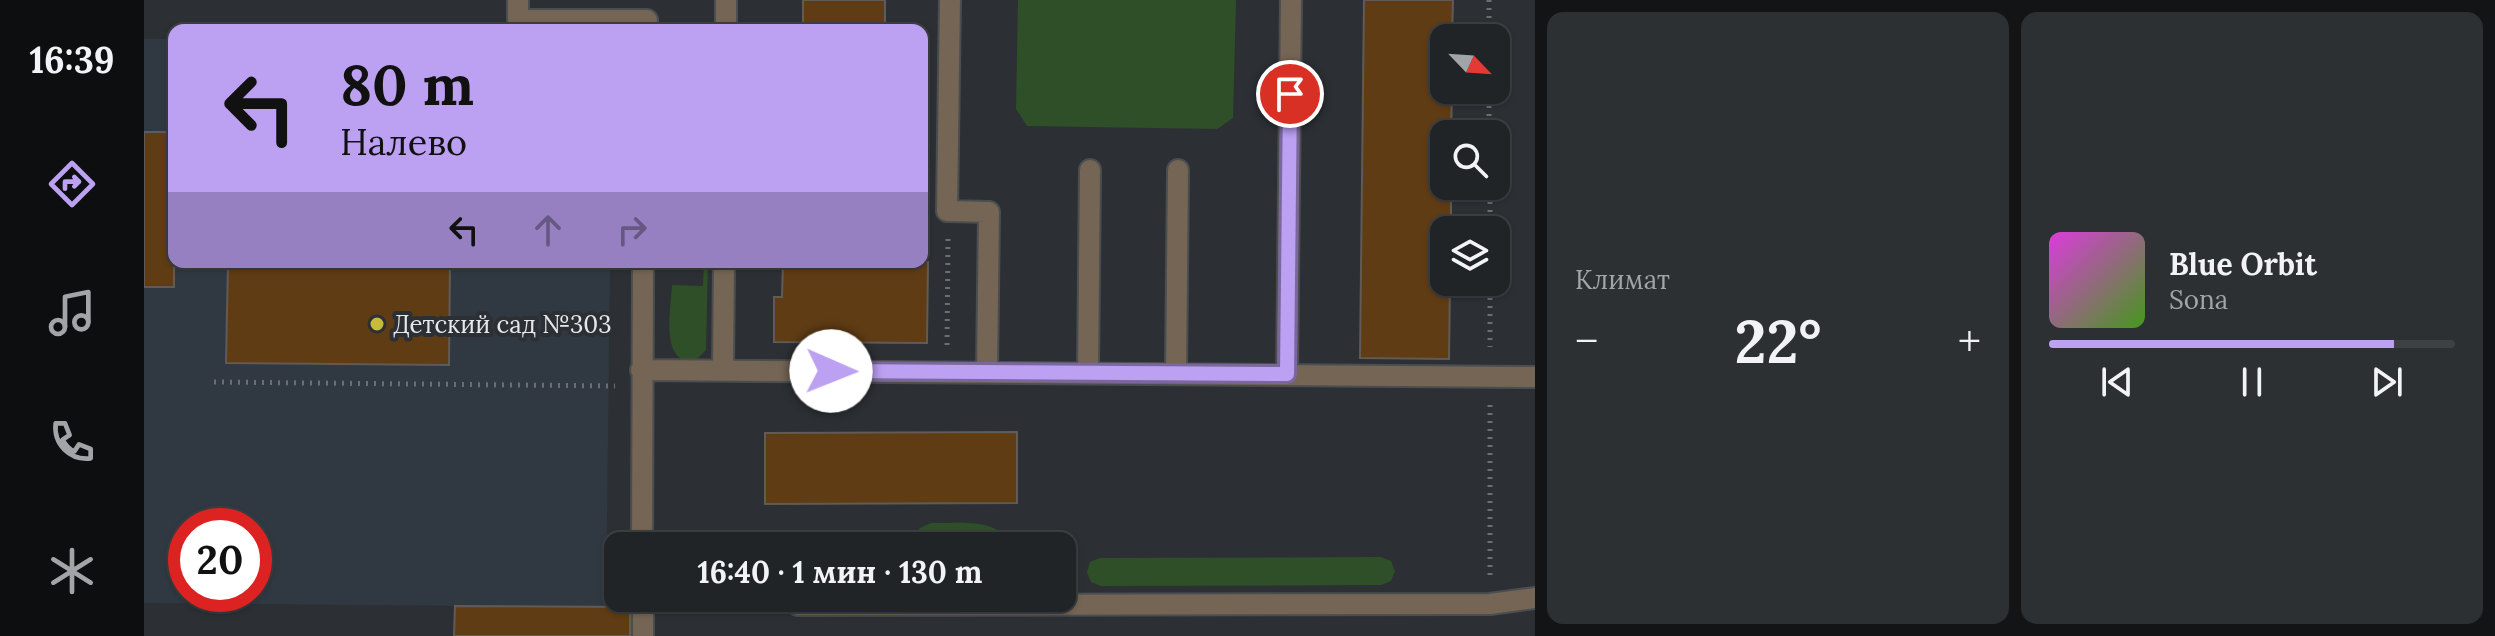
<!DOCTYPE html>
<html lang="ru">
<meta charset="utf-8">
<style>
:root{--surface:#212427;--page:#2d3033;--text:#f1f3f6;--muted:#a2a4a7;--line:#3e4144;--accent:#bca0f2}
body{margin:0;font-family:Lora,serif;background:var(--page);color:var(--text);height:100vh;display:flex;flex-direction:column;font-size:30px;white-space:nowrap}
*{box-sizing:border-box;margin:0}
p{font-size:26px;color:var(--muted)}
.icon{flex:none;width:44px;height:44px;fill:none;stroke:currentColor;stroke-width:2;stroke-linecap:round;stroke-linejoin:round}
.map{position:relative;flex:1;overflow:hidden}
.drawer{display:flex;flex-direction:column;gap:12px;padding:12px;background:#121415;width:960px}
.drawer>*{flex:none}
.hud{position:absolute;left:24px;top:24px;width:760px;height:244px;border-radius:16px;box-shadow:0 2px 6px #0004,0 0 0 2px var(--line);background:#bca0f2;color:#111;overflow:hidden}
.needle{width:52px;rotate:115deg}
.controls{position:absolute;left:1286px;top:24px;display:grid;gap:16px}
.controls a{display:grid;place-items:center;width:80px;height:80px;border-radius:16px;background:var(--surface);box-shadow:0 2px 6px #0004,0 0 0 2px var(--line);font-size:40px}
.speed{position:absolute;left:24px;top:508px;display:flex;gap:16px;font-size:40px;font-weight:700;text-align:center}
.speed>*{display:grid;place-content:center;width:104px;height:104px;border-radius:50%;background:var(--surface);box-shadow:0 2px 6px #0004,0 0 0 2px var(--line);line-height:1}
.speed .limit{border:12px solid #d22;background:#fff;color:#111}
.pin{position:absolute;display:grid;place-items:center;width:68px;height:68px;color:#fff;margin:-34px;border:4px solid #fff;border-radius:50%;box-shadow:0 2px 8px #0007}
.me{position:absolute;width:88px;margin:-44px;rotate:91deg;stroke-linejoin:round;filter:drop-shadow(0 0 6px #0008)}
.turn{display:flex;align-items:center;gap:28px;height:168px;padding:0 40px;font-size:36px}
.turn .icon{width:104px;height:104px;stroke-width:2.5}
.turn b{display:block;font-size:56px;line-height:68px}
.lanes{display:flex;align-items:center;height:76px;padding:0 40px;background:#0003;justify-content:center;gap:40px;direction:ltr}
.lanes .off{opacity:.35}
.big{font-size:60px;font-weight:800;line-height:1.1}
.drawer .tile{flex:1;display:flex;flex-direction:column;justify-content:center;gap:12px;min-width:0;padding:0 28px;border-radius:16px;background:var(--page)}
.song{display:flex;align-items:center;gap:24px}
.cover{width:96px;height:96px;border-radius:12px;background:linear-gradient(135deg,hsl(300 70% 55%),hsl(100 70% 35%))}
.played{height:8px;border-radius:4px;background:linear-gradient(90deg,var(--accent) 85%,var(--line) 85%)}
.keys{display:flex;justify-content:space-around;direction:ltr}
.heat{display:flex;justify-content:space-between;align-items:center;font-size:44px;direction:ltr}
.drawer .tiles{flex:1;display:grid;gap:12px;grid-template-columns:repeat(2,1fr)}
.trip{position:absolute;left:460px;top:532px;width:472px;height:80px;border-radius:16px;background:var(--surface);box-shadow:0 2px 6px #0004,0 0 0 2px var(--line);font-weight:800;line-height:80px;text-align:center}
main{display:flex;flex:1;min-height:0}
.dock{display:flex;flex-direction:column;width:144px;justify-content:space-around;align-items:center;background:#0d0e10;color:var(--muted)}
.dock .icon{width:56px;height:56px}
.dock .current{color:var(--accent)}
.dock b{font-size:36px;color:var(--text)}
.map>svg:first-child{display:block}
.built{fill:#303942;fill-rule:evenodd}
.green{fill:#2f4f29}
.building{fill:#603c14;stroke:#605b56;stroke-width:2}
.lines{fill:none;stroke-linecap:round;stroke-linejoin:round}
.minor-casing{stroke:#4a4e51;stroke-width:24}
.path{stroke:#6b6f73;stroke-width:5;stroke-dasharray:2 6;stroke-linecap:butt}
.minor{stroke:#756554;stroke-width:20}
.route-casing{stroke:#7a689d;stroke-width:20}
.route{stroke:#bca0f2;stroke-width:14}
.poi-dot{fill:#c8bb3b;stroke:#2c3034;stroke-width:3}
.labels{text-anchor:middle;dominant-baseline:central;stroke-width:8;stroke-linejoin:round;paint-order:stroke}
.poi-label{font-size:24px;fill:#e6e9ec;stroke:#2c3034;text-anchor:start}
</style>
<main>
<nav class="dock">
<b>16:39</b>
<svg class="icon current" aria-label="directions" viewBox="0 0 24 24"><path d="M12 3l9 9-9 9-9-9zM9 14v-3h6M13 9l2 2-2 2"/></svg>
<svg class="icon" aria-label="music" viewBox="0 0 24 24"><path d="M9 18V5l10-2v13"/><circle cx="6" cy="18" r="3"/><circle cx="16" cy="16" r="3"/></svg>
<svg class="icon" aria-label="phone" viewBox="0 0 24 24"><path d="M5 4h4l2 5-3 2q2 4 5 5l2-3 5 2v4C11 20 4 13 5 4z"/></svg>
<svg class="icon" aria-label="climate" viewBox="0 0 24 24"><path d="M12 3v18M4 7l16 10M4 17L20 7"/></svg>
</nav>
<div class="map">
<svg width="1391" height="636" viewBox="0 0 1391 636">
<rect width="100%" height="100%" fill="#2c3034"/>
<path class="built" d="M 0,39 L 30,39 L 30,262 L 466,262 L 462,607 L 0,603 ZM 42,526 L 110,526 L 110,594 L 42,594 Z"/>
<path class="green" d="M 874,0 L 1092,0 L 1089,118 L 1073,129 L 883,126 L 872,109 Z
M 560,262 L 564,262 L 562,350 L 552,360 C 515,367 527,308 528,285 L 559,286 Z
M 787,523 C 815,524 854,516 868,546 L 762,546 L 776,528 Z
M 1237,557 L 1247,561 L 1251,571 L 1247,581 L 1237,585 L 957,586 L 947,582 L 943,572 L 946,562 L 956,558 Z"/>
<path class="building" d="M 659,0 L 741,0 L 741,30 L 659,30 Z
M 1220,0 L 1309,0 L 1308,38 L 1300,38 L 1300,90 L 1308,90 L 1307,134 L 1300,134 L 1300,186 L 1307,186 L 1307,230 L 1300,230 L 1300,282 L 1306,282 L 1305,359 L 1216,358 Z
M 0,132 L 30,132 L 30,287 L 0,287 Z
M 84,262 L 306,262 L 305,365 L 82,363 Z
M 639,262 L 784,262 L 783,343 L 630,342 L 630,297 L 638,297 Z
M 873,432 L 873,503 L 621,504 L 621,433 Z
M 311,606 L 486,607 L 486,636 L 310,636 Z"/>
<g class="lines">
<defs>
<path id="minor" d="M 374,0 L 374,20 L 503,20
M 806,0 L 803,211 L 845,212 L 843,372
M 582,30 L 582,0
M 497,370 L 1391,377
M 579,370 L 580,262
M 944,373 L 946,170
M 1032,374 L 1034,170
M 1143,374 L 1147,0
M 498,546 L 499,262
M 499,598 L 499,636
M 654,605 L 1346,604 L 1391,598"/>
</defs>
<use href="#minor" class="minor-casing"/>
<path class="path" d="M 1345,0 L 1345,38
M 1345,90 L 1345,134
M 1346,186 L 1346,230
M 1346,282 L 1346,347
M 803,345 L 804,239
M 70,382 L 471,386
M 1346,575 L 1346,405"/>
<use href="#minor" class="minor"/>
</g>
<g class="lines">
<defs>
<path id="route" d="M 687,371 L 1143,374 L 1146,94"/>
</defs>
<use href="#route" class="route-casing"/>
<use href="#route" class="route"/>
</g>
<circle class="poi-dot" cx="233" cy="324" r="8"/>
<g class="labels">
<g class="poi-label">
<text x="249" y="324">Детский сад №303</text>
</g>
</g>
</svg>
<div class="controls">
<a><svg class="needle" viewBox="-14 -14 28 28"><path d="M0-13l5 13h-10z" fill="#e53935"/><path d="M0 13l5-13h-10z" fill="#a2a4a7"/></svg></a>
<a><svg class="icon" aria-label="search" viewBox="0 0 24 24"><circle cx="10" cy="10" r="6"/><path d="M15 15l6 6"/></svg></a>
<a><svg class="icon" aria-label="layers" viewBox="0 0 24 24"><path d="M12 4l9 5-9 5-9-5zM3 14l9 5 9-5"/></svg></a>
</div>
<div class="speed"><div class="limit">20</div></div>
<div class="pin" style="left:1146px;top:94px;background:#d93025"><svg class="icon" aria-label="arrive" viewBox="0 0 24 24"><path d="M6 21V4h12l-3 4 3 4H6"/></svg></div>
<svg class="me" style="left:687px;top:371px" viewBox="-20 -20 40 40"><circle r="19" fill="#fff"/><path d="M0-13L10 11 0 6-10 11z" fill="#bca0f2"/></svg>
<div class="trip">16:40 · 1 мин · 130 m</div>
<div class="hud">
<div class="turn"><svg class="icon" aria-label="left" viewBox="0 0 24 24"><path d="M17 20v-9H6M10 6l-5 5 5 5"/></svg><div><b>80 m</b>Налево</div></div>
<div class="lanes"><svg class="icon" aria-label="left" viewBox="0 0 24 24"><path d="M17 20v-9H6M10 6l-5 5 5 5"/></svg><svg class="icon off" aria-label="ahead" viewBox="0 0 24 24"><path d="M12 20V5M6 11l6-6 6 6"/></svg><svg class="icon off" aria-label="right" viewBox="0 0 24 24"><path d="M7 20v-9h11M14 6l5 5-5 5"/></svg></div>
</div>
</div>
<section class="drawer">
<div class="tiles">
<div class="tile"><p>Климат</p>
<div class="heat"><a>−</a><b class="big">22°</b><a>+</a></div>
</div>
<div class="tile">
<div class="song"><i class="cover"></i><div><b>Blue Orbit</b><p>Sona</p></div></div>
<div class="played"></div>
<div class="keys"><svg class="icon" aria-label="previous" viewBox="0 0 24 24"><path d="M18 5L8 12l10 7zM5 5v14"/></svg><svg class="icon" aria-label="pause" viewBox="0 0 24 24"><path d="M8 5v14M16 5v14"/></svg><svg class="icon" aria-label="next" viewBox="0 0 24 24"><path d="M6 5l10 7-10 7zM19 5v14"/></svg></div>
</div>
</div>
</section>
</main>
